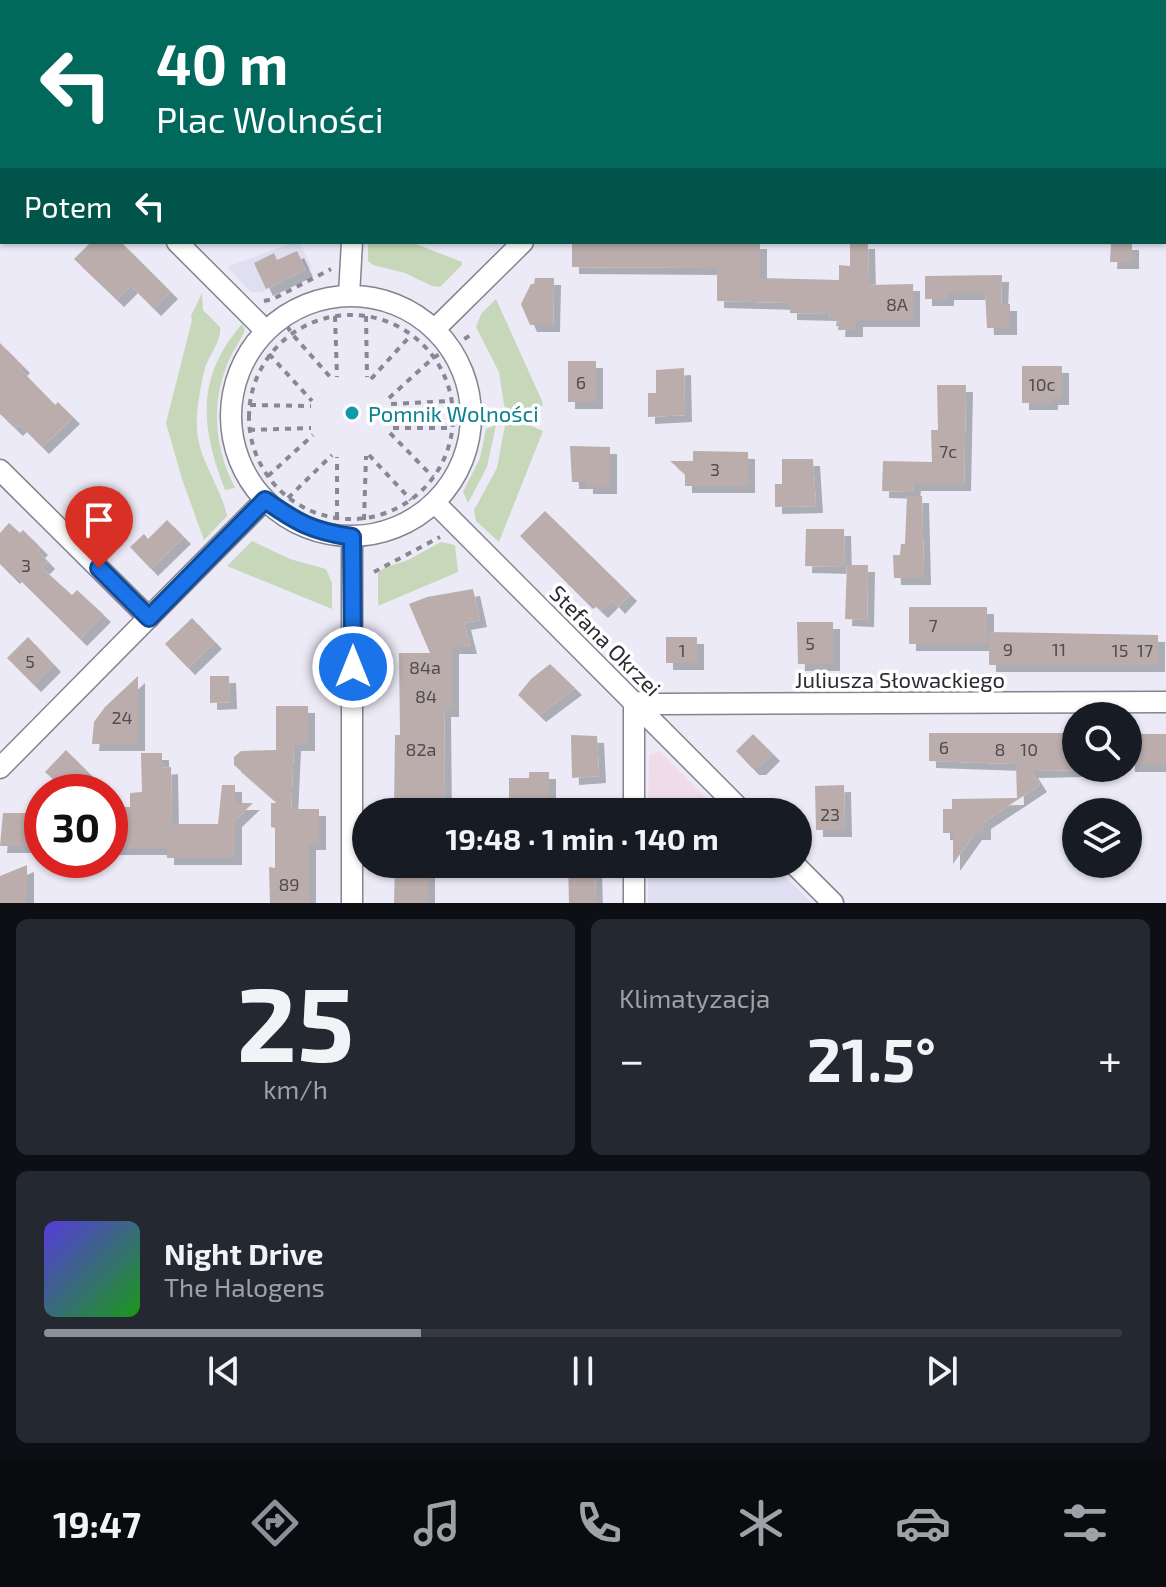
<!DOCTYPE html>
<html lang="pl">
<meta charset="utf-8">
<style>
:root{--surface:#171b24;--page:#242831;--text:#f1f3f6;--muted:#9ea1a6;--line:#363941;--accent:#8c9099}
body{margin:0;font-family:"Exo 2",sans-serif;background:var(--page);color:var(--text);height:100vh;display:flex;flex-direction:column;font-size:30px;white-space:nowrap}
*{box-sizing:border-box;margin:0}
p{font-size:26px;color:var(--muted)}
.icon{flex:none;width:44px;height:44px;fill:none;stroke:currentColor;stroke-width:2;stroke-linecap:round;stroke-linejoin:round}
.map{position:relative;height:903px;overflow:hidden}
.details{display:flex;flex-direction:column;gap:16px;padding:16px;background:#0d0f14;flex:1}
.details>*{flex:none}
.hud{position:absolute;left:0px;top:0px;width:1166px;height:244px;box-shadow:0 2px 6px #0004;background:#00695c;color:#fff;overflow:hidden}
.tools{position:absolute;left:1062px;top:702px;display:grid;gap:16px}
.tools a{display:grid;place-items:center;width:80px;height:80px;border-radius:50%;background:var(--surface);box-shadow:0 2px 6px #0004;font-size:40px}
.speed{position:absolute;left:24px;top:774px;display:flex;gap:16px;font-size:40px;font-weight:700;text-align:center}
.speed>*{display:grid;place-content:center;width:104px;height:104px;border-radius:50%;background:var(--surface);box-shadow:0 2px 6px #0004;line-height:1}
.speed .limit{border:12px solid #d22;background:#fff;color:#111}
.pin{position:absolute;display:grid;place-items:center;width:68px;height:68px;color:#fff;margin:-82px -34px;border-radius:50% 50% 50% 0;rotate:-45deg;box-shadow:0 0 8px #0007}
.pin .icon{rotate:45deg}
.me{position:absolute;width:88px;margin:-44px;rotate:0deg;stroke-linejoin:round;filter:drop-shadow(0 0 6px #0008)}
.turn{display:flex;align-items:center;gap:28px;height:168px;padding:0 24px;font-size:36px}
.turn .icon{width:104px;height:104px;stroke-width:2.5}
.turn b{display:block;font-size:56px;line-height:68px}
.then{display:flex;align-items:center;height:76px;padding:0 24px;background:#0003;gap:16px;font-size:30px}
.big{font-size:60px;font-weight:700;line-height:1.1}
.details .card{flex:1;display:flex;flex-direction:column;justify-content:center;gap:12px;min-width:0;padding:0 28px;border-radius:12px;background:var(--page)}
.details .dial{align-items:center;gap:0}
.dial b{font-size:104px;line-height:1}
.song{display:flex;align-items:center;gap:24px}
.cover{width:96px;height:96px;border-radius:12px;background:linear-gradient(135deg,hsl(250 70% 55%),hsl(120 70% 35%))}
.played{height:8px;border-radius:4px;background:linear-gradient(90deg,var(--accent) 35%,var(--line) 35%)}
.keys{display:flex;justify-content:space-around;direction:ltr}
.heat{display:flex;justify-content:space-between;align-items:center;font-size:44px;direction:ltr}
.details .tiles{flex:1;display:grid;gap:16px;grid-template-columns:1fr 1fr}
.card:last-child{grid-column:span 2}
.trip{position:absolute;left:352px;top:798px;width:460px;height:80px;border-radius:40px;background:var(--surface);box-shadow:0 2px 6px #0004;font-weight:700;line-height:80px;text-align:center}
.dock{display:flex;height:128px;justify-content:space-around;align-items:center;background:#090b0e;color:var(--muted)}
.dock .icon{width:56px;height:56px}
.dock .current{color:var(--accent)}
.dock b{font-size:36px;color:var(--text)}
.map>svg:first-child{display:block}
.built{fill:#e0dff2}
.industrial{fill:#f0dbe8}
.green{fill:#c7d8ba}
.building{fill:#baadab;filter:url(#shadow)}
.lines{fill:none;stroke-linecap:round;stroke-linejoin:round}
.minor-casing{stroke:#84838e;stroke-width:23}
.path{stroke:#898890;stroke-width:4;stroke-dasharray:6 6;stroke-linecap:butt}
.minor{stroke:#fff;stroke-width:20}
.route-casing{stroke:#114b97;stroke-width:20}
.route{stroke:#1a73e8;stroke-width:14}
.culture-dot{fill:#0f9aa8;stroke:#fff;stroke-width:3}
.labels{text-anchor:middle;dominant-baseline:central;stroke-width:7;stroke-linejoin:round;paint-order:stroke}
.number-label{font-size:18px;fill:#504c4f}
.culture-label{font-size:22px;fill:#0d838f;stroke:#fff;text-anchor:start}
.street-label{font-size:22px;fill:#2c2c30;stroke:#fff}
</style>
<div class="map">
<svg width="1166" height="903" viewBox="0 0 1166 903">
<defs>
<filter id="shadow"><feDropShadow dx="7" dy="7" stdDeviation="0" flood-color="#0004"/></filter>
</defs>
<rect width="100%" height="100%" fill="#ebeaf6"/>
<path class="built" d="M 294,242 L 299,242 L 312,268 L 261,292 L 251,292 L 227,267 Z
M 648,864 L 772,864 L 812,903 L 648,903 Z"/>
<path class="industrial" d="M 659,751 L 720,812 L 648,812 L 649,755 Z"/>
<path class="green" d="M 368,242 L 411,242 L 462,262 L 462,265 L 440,287 L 432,286 L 405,273 L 373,265 L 368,261 Z
M 202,293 L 203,310 L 220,327 C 222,343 207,356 204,372 C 200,389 196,411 197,428 C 198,460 221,486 227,516 L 204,540 L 182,479 L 166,423 L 192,320 L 191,316 Z
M 496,299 L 542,401 L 543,405 L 530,412 L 505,411 L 499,372 L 476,327 L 481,314 Z
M 242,324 L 245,330 C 241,340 234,349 230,358 C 210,402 214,446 235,488 L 225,490 C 201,428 195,378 242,324 Z
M 496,425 L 487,467 L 468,503 L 463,492 L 480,458 L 486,429 Z
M 505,425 L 529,425 L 543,431 L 499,542 L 476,521 L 474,510 L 497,468 Z
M 252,541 L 290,559 L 326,569 L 332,583 L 332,609 L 227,566 Z
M 441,542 L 455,545 L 458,572 L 378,606 L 378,573 L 384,568 L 408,560 Z"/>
<path class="building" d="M 91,242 L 121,242 L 171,292 L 154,309 L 131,286 L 117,300 L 74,259 Z
M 572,242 L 760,242 L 760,278 L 839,280 L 839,265 L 850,266 L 850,242 L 868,242 L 869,285 L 913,284 L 913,320 L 856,320 L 856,330 L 838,330 L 839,319 L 829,319 L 830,314 L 790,313 L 790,303 L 717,301 L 717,268 L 572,267 Z
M 1111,243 L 1132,243 L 1132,262 L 1110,262 Z
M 297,251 L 306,270 L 266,289 L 254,263 L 274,253 L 277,260 Z
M 1002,275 L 1001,304 L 1010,304 L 1010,328 L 987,328 L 985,293 L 947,293 L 947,299 L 925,299 L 925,276 Z
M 535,278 L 554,278 L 553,325 L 530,325 L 521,304 L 531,284 L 534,284 Z
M 0,343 L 23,366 L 20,369 L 55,405 L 58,402 L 73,417 L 42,447 L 20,425 L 16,429 L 0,414 Z
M 568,361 L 596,361 L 596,402 L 568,402 Z
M 1022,366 L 1062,366 L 1062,398 L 1051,398 L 1051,403 L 1022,403 Z
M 684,368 L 685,415 L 648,417 L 648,393 L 656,393 L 656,370 Z
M 937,385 L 966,385 L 964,484 L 914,484 L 913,492 L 882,491 L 883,461 L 932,462 L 931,430 L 938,430 Z
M 570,446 L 610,447 L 610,487 L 586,487 L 586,482 L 572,482 Z
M 693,451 L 748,452 L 748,486 L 685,486 L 685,474 L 670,461 L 693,461 Z
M 782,459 L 813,459 L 816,506 L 775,507 L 775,484 L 782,484 Z
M 907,496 L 922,496 L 924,578 L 894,578 L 893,555 L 900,555 L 901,544 L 905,544 Z
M 545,511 L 630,594 L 618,607 L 612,600 L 601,611 L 589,600 L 586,602 L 520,536 Z
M 167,520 L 184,537 L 151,569 L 130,547 L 144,534 L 148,539 Z
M 9,523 L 20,533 L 23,530 L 41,548 L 38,551 L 48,562 L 42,568 L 72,595 L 77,590 L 104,615 L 80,639 L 15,575 L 13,577 L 0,564 L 0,533 Z
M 806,529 L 844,529 L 845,567 L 805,566 Z
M 847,565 L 868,565 L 867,620 L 845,619 Z
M 473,589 L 480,620 L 464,623 L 470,647 L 452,647 L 452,710 L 444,710 L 445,812 L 394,812 L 395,735 L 400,735 L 399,653 L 430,653 L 409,604 L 427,597 Z
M 909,607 L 987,607 L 987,644 L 909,644 Z
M 192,618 L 215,642 L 188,668 L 165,644 Z
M 797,622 L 833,622 L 833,664 L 798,664 Z
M 989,632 L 1158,635 L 1158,665 L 989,665 Z
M 28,637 L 54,665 L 34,685 L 7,658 Z
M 666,637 L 697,637 L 697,663 L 666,663 Z
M 550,664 L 575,688 L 539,715 L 518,695 L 531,679 Z
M 138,676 L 138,744 L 92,744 L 94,722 L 105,707 Z
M 210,676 L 229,676 L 230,702 L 210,703 Z
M 276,706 L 308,706 L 308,744 L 294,744 L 291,809 L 319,809 L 319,843 L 309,843 L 309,903 L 270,903 L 269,867 L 275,868 L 275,828 L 271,827 L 271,803 L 277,803 L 234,765 L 234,757 L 241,751 L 276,750 Z
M 929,733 L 1076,733 L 1076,770 L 1031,771 L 1040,785 L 984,822 L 984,833 L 975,833 L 953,864 L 953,833 L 943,833 L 943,809 L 952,809 L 952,799 L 1017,798 L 1016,764 L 929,761 Z
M 753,734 L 773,754 L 759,768 L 752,768 L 736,751 Z
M 1128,734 L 1166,734 L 1166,765 L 1128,765 Z
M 571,735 L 597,736 L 599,776 L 572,778 Z
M 66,750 L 87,771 L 67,792 L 45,772 Z
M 141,753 L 162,753 L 162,768 L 171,767 L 172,824 L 218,824 L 222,785 L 235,785 L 235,803 L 253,803 L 235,820 L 235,858 L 167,858 L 167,848 L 110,848 L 110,807 L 130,807 L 130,793 L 142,792 Z
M 529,772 L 549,772 L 549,798 L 530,798 L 531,804 L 509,804 L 509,778 L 529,778 Z
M 844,785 L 845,830 L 816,830 L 815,786 Z
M 3,813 L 42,813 L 42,846 L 0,846 Z
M 395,864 L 428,864 L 428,903 L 394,903 Z
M 568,864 L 595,864 L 596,903 L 569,903 Z
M 27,865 L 27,903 L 0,903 L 0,876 Z"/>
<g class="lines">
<defs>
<path id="minor" d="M 352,2 L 352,0
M 764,2 L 766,0
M 0,65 L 2,67
M 1164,133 L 1166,133
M 177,242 L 266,331
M 349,295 L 352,242
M231 416a120 120 0 1 1 240 0a120 120 0 1 1-240 0Z
M 435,329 L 523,242
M 0,470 L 149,618
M 435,503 L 743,812
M 352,537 L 352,903
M 0,768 L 265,500
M 634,812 L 634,702 L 661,704 L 1166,702
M 634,864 L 634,903
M 794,864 L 833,903"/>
</defs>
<use href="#minor" class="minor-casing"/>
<path class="path" d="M 264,301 L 273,299 L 331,269
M249 417a102 102 0 1 1 204 0a102 102 0 1 1-204 0Z
M 335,316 L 337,377
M 366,316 L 367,377
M 287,326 L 292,334 L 332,379
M 269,354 L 312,401
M 371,379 L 411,335
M 389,398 L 433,358 L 474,333
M 391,404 L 451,401
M 250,405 L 311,406
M 393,428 L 452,428
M 249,430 L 311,428
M 390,433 L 433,477
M 369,455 L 411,500
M 268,476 L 313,435
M 288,498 L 332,455
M 337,518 L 337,457
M 364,520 L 366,456
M 374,572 L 440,537"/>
<use href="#minor" class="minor"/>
</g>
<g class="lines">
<defs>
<path id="route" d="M 99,568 L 149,618 L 265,500 C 298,523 312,531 352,537 L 353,667"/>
</defs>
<use href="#route" class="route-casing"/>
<use href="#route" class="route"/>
</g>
<circle class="culture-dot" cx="352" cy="413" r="8"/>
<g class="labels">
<g class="number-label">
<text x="897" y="304">8A</text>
<text x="581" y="382">6</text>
<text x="1042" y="384">10c</text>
<text x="948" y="451">7c</text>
<text x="715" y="469">3</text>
<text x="26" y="565">3</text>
<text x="933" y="625">7</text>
<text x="810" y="643">5</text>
<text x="1008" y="649">9</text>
<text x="1059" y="649">11</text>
<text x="682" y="650">1</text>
<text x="1120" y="650">15</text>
<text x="1145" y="650">17</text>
<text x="30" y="661">5</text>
<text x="425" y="667">84a</text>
<text x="426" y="696">84</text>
<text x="122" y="717">24</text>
<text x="944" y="747">6</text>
<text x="421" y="749">82a</text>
<text x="1000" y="749">8</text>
<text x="1029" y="749">10</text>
<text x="830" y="814">23</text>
<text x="289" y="884">89</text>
</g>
<g class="culture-label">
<text x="368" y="413">Pomnik Wolności</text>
</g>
<g class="street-label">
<text transform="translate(606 640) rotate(45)">Stefana Okrzei</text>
<text x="900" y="679">Juliusza Słowackiego</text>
</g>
</g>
</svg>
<div class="tools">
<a><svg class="icon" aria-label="search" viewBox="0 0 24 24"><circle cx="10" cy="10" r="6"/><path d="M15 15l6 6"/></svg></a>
<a><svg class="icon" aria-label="layers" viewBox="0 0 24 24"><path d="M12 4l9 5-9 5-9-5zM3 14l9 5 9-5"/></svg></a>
</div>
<div class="speed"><div class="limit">30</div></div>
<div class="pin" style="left:99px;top:568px;background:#d93025"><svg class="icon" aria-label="arrive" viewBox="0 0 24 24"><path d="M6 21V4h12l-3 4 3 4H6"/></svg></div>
<svg class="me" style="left:353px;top:667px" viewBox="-20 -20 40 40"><circle r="17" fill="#1a73e8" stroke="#fff" stroke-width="3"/><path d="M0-11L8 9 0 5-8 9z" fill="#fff"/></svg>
<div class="trip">19:48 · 1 min · 140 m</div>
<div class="hud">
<div class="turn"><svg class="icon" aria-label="left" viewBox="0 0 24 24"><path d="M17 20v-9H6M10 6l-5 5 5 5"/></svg><div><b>40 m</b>Plac Wolności</div></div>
<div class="then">Potem<svg class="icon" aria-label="left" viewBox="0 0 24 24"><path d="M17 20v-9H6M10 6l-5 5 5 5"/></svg></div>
</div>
</div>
<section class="details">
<div class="tiles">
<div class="card dial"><b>25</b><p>km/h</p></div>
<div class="card"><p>Klimatyzacja</p>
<div class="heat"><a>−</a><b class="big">21.5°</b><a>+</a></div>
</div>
<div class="card">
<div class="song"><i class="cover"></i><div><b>Night Drive</b><p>The Halogens</p></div></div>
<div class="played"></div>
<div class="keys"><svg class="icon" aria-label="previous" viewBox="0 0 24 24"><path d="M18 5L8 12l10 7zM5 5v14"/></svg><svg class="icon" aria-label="pause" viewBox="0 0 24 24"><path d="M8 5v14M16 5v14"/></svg><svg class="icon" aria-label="next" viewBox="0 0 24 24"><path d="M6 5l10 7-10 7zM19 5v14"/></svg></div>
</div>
</div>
</section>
<nav class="dock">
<b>19:47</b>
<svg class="icon current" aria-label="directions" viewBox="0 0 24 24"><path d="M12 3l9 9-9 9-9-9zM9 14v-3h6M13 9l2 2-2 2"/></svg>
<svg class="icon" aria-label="music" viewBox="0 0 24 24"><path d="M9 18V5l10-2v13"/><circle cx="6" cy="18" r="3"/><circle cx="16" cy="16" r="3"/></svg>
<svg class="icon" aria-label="phone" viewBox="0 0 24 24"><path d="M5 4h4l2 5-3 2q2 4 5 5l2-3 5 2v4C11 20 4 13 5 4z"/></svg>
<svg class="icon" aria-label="climate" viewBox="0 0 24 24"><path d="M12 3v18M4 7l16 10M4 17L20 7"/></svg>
<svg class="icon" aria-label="car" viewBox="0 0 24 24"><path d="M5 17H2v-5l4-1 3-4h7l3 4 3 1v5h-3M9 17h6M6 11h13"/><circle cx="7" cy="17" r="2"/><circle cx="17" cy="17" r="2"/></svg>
<svg class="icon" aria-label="filters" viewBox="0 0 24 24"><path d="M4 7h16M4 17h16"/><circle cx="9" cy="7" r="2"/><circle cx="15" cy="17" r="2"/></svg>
</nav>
